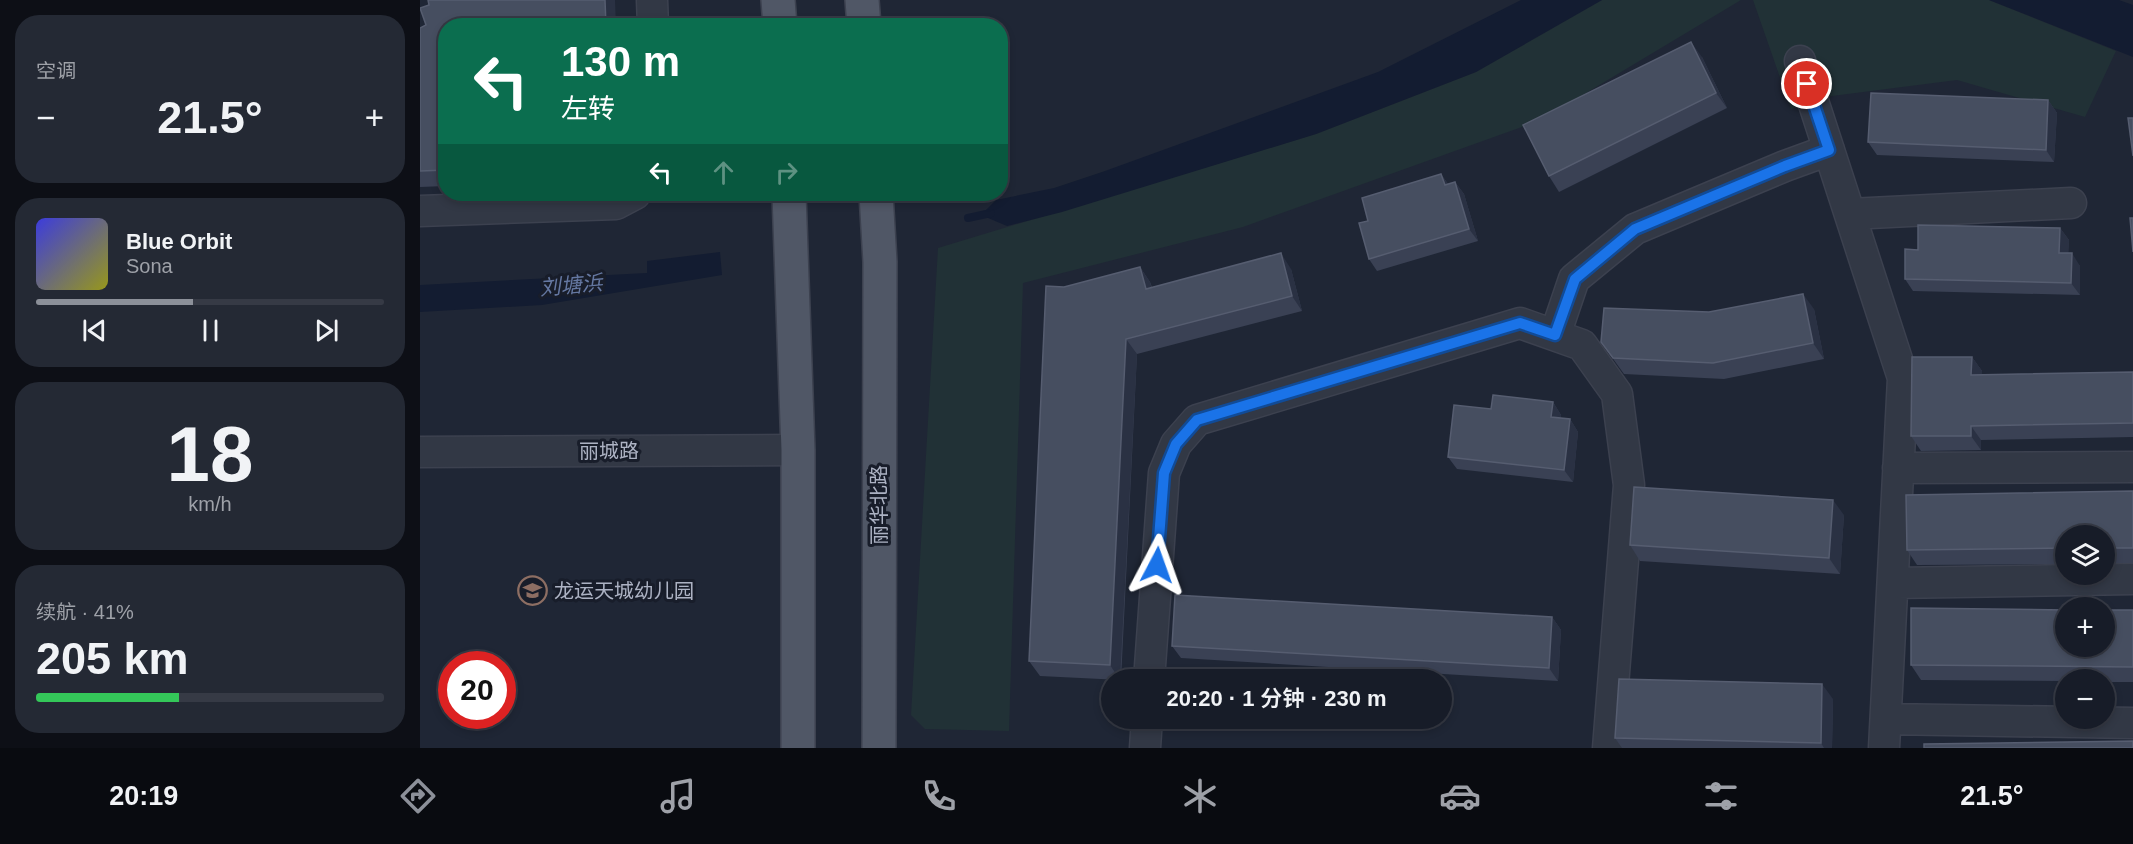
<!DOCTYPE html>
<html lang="zh">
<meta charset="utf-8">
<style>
:root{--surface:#171c28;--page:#242934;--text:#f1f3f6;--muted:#9ea1a8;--line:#363a45;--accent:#8c9099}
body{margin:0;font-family:Helvetica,"Noto Sans SC",sans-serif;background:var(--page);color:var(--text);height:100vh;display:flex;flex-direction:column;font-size:22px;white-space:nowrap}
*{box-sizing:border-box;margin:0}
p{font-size:20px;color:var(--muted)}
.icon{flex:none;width:33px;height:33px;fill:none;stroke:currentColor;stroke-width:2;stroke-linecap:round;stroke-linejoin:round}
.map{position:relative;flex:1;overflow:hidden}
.drawer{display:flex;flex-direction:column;gap:15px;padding:15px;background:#0d0f16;width:420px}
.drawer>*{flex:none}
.banner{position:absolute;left:18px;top:18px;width:570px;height:183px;border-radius:24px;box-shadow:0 3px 9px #0003,0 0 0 2px var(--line);background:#0b6e4f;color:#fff;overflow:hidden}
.tools{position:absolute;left:1635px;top:525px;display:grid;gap:12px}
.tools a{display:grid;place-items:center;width:60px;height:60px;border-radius:50%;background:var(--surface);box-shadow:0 3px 9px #0003,0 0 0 2px var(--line);font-size:30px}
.speed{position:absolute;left:18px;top:651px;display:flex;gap:12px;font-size:30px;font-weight:700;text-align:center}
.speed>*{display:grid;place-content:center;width:78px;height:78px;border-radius:50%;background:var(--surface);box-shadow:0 3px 9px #0003,0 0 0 2px var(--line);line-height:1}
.speed .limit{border:9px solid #d22;background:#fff;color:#111}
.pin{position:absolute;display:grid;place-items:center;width:51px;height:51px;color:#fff;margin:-26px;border:3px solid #fff;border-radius:50%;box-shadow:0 2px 6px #0007}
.me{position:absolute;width:66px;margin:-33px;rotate:4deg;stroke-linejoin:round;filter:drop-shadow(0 0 4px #0008)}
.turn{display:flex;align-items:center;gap:21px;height:126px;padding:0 24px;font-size:27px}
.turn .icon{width:78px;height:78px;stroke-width:2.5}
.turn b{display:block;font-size:42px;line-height:51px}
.lanes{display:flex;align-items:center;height:57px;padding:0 24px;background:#0003;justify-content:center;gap:30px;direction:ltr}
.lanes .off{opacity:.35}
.big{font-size:45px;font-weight:600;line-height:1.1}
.drawer .tile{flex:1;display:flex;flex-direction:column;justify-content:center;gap:9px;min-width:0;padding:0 21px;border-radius:24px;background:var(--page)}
.drawer .dial{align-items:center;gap:0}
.dial b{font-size:78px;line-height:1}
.song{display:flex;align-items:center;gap:18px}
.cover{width:72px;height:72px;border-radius:9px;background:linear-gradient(135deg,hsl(240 70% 55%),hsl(60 70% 35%))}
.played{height:6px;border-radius:3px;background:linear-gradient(90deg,var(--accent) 45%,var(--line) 45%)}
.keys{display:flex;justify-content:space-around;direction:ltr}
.heat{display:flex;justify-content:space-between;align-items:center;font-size:33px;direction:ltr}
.charge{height:9px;border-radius:4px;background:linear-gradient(90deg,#34c759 41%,var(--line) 0)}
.trip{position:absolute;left:681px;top:669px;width:351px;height:60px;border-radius:30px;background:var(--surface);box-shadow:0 3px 9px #0003,0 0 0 2px var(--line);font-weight:600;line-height:60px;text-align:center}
.tab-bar{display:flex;height:96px;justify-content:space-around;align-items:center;background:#090b10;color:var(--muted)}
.tab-bar .icon{width:42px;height:42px}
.tab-bar .current{color:var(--accent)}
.tab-bar b{font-size:27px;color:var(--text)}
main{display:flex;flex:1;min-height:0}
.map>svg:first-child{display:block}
.green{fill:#213136}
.water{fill:#131c31}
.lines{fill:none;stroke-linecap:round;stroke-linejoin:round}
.stream{stroke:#131c31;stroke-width:8}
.minor-casing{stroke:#3c414f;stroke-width:33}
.major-casing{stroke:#3c414f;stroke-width:36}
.minor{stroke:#323845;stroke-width:30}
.major{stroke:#505766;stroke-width:33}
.wall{fill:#3a4154}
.shaded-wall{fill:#2a3143}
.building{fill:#464e60;stroke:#565d70;stroke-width:1.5}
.route-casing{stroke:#114b97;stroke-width:15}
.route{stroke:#1a73e8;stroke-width:10}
.labels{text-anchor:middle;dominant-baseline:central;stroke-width:6;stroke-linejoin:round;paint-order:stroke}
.street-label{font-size:20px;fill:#acb2c3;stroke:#181d2a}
.poi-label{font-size:20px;fill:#acb2c3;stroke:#181d2a;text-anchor:start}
.water-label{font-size:21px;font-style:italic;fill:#6578a2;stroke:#181d2a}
</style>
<main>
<section class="drawer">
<div class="tile"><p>空调</p>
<div class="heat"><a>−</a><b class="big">21.5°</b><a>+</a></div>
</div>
<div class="tile">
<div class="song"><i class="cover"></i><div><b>Blue Orbit</b><p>Sona</p></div></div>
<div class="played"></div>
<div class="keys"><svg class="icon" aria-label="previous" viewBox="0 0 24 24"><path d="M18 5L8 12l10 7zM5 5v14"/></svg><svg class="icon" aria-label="pause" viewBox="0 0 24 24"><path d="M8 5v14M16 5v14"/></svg><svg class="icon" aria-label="next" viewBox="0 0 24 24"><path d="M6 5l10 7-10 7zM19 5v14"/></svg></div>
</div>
<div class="tile dial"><b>18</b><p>km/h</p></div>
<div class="tile"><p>续航 · 41%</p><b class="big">205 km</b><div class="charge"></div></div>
</section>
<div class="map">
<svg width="1713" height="748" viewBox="0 0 1713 748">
<rect width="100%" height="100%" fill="#1f2635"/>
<path class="green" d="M 1182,0 L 1321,0 L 1121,120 L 823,227 L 603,283 L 589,731 L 505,729 L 491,715 L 518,248 L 896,134 L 1056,72 Z
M 1333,0 L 1569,0 L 1696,51 L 1665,117 L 1537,80 L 1412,96 L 1371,109 Z"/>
<path class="water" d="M 1101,0 L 1182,0 L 1056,72 L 896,134 L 642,212 L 587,226 L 561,215 L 576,200 L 634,188 L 685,171 L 958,72 Z
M 1569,0 L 1699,0 L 1713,5 L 1713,57 Z
M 300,252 L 302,275 L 122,305 L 0,312 L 0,285 L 227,273 L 227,261 Z"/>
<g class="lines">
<path class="stream" d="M 548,218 L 571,213"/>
<defs>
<path id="minor" d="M 232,0 L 233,26
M 1380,61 L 1483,378 L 1464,748
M 0,211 L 196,204 L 215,194
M 1430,214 L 1651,203
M 1135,335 L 1154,279 L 1215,229 L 1365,166 L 1409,150
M 0,452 L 378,450
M 1478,468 L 1713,467
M 1473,583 L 1713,579
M 729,680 L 744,473 L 756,444 L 777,420 L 1100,323 L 1162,345 L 1197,394 L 1209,485 L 1188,748
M 1466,719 L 1713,723
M 725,748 L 727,718"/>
<path id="major" d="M 358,0 L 360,26
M 442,0 L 444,26
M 369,194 L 378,450 L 378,748
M 456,194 L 460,262 L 459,748"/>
</defs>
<use href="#minor" class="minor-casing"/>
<use href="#major" class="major-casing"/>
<use href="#minor" class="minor"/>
<use href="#major" class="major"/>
</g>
<path class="wall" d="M 6,25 L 26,26 L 26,186 L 0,187 L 0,28 Z
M 1282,57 L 1307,108 L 1139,192 L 1129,176 Z
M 1628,100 L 1637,113 L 1634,162 L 1457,155 L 1448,142 Z
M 1021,174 L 1028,184 L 1035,182 L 1044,194 L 1058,241 L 957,271 L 949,259 L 948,221 Z
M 1640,228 L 1649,240 L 1648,253 L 1660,266 L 1660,295 L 1493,291 L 1485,279 L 1498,250 Z
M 720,267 L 730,282 L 732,287 L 871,269 L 882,311 L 717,354 L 701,680 L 620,676 L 609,661 L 644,287 Z
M 1394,309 L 1404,359 L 1304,379 L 1204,374 L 1181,342 L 1289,312 Z
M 1552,357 L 1562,371 L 1561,375 L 1713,372 L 1713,437 L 1561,440 L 1561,450 L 1501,451 L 1491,436 Z
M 1133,402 L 1141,415 L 1141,418 L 1150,419 L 1158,432 L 1153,482 L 1037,469 L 1028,457 L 1071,409 Z
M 1713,491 L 1713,563 L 1684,563 L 1684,536 L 1646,536 L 1646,564 L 1497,565 L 1487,550 Z
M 1424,515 L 1420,574 L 1220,561 L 1210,545 Z
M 1713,610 L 1713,682 L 1684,682 L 1684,680 L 1646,680 L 1646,681 L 1501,680 L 1491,665 Z
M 1132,617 L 1141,630 L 1138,681 L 761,658 L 752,646 Z
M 1413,699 L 1412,748 L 1202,748 L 1195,738 Z"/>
<path class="shaded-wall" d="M 185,0 L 195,0 L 196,26 L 186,26 Z
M 1271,42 L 1282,57 L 1307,108 L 1296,93 Z
M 1628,100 L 1637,113 L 1634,162 L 1626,150 Z
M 1021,174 L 1030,187 L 1025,185 Z
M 1035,182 L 1044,194 L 1058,241 L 1049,229 Z
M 1640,228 L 1649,240 L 1648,265 L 1639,253 Z
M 861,253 L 871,269 L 882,311 L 872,296 Z
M 1652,253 L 1660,266 L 1660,295 L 1651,283 Z
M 720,267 L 730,282 L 736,304 L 726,289 Z
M 1383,294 L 1394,309 L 1404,359 L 1393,343 Z
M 706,339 L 717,354 L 700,680 L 690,665 Z
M 1552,357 L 1562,371 L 1561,390 L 1551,375 Z
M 1133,402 L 1141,415 L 1140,429 L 1131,417 Z
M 1150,419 L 1158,432 L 1153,482 L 1144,470 Z
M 1551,426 L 1561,440 L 1561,450 L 1551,436 Z
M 1413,500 L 1424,515 L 1420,574 L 1409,558 Z
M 1132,617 L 1141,630 L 1138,681 L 1129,668 Z
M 1402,684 L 1413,699 L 1412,748 L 1404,748 L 1401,743 Z"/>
<path class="building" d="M 8,0 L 185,0 L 186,26 L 26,26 L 26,170 L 0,171 L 0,28 L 6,25 L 0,8 L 9,5 Z
M 1271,42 L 1296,93 L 1129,176 L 1103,125 Z
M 1451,93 L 1628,100 L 1626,150 L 1448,142 Z
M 1708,118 L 1713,118 L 1713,156 Z
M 1021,174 L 1025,185 L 1035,182 L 1049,229 L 949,259 L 939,223 L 948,221 L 942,198 Z
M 1710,218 L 1713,218 L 1713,252 Z
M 1498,225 L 1640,228 L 1639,253 L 1652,253 L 1651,283 L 1485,279 L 1485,249 L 1498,250 Z
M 861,253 L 872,296 L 706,339 L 690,665 L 609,661 L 626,286 L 644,287 L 720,267 L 726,289 Z
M 1383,294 L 1393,343 L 1293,363 L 1193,358 L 1181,342 L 1184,308 L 1289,312 Z
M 1492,357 L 1552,357 L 1551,375 L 1713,372 L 1713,423 L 1551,426 L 1551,436 L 1491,436 Z
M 1073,395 L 1133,402 L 1131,417 L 1150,419 L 1144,470 L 1028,457 L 1034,405 L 1071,409 Z
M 1214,487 L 1413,500 L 1409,558 L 1210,545 Z
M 1713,491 L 1713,548 L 1684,548 L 1684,536 L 1646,536 L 1646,548 L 1487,550 L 1486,495 Z
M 755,595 L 1132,617 L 1129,668 L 752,646 Z
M 1491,608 L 1646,610 L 1646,646 L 1684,646 L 1684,610 L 1713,610 L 1713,667 L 1491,665 Z
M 1199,679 L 1402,684 L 1401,743 L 1195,738 Z
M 1713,741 L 1713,748 L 1504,748 L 1504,744 Z"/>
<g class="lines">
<defs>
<path id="route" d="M 737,565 L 744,473 L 756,444 L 777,420 L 1100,323 L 1135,335 L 1155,279 L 1215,229 L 1365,166 L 1409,150 L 1387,84"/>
</defs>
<use href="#route" class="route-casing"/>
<use href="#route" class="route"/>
</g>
<defs>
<symbol id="school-ring" viewBox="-11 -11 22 22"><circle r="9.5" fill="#181d2a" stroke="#8d6e63" stroke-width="1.5"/><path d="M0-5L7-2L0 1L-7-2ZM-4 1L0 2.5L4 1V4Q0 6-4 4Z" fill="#8d6e63"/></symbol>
</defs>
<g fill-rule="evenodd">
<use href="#school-ring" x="96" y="574" width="33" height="33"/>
</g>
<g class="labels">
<g class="street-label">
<text x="189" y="451">丽城路</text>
<text transform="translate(459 505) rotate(-90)">丽华北路</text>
</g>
<g class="poi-label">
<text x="134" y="591">龙运天城幼儿园</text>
</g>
<g class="water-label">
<text transform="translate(151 285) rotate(-5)">刘塘浜</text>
</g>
</g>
</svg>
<div class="tools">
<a><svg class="icon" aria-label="layers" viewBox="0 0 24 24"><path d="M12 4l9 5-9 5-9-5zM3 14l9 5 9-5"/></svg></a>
<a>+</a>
<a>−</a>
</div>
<div class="speed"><div class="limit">20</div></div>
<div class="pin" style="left:1387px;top:84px;background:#d93025"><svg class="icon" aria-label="arrive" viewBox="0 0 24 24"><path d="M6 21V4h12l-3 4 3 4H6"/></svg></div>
<svg class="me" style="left:737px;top:565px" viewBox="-20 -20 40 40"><path d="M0-17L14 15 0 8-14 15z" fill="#1a73e8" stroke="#fff" stroke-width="4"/></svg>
<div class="trip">20:20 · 1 分钟 · 230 m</div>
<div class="banner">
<div class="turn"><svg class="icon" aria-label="left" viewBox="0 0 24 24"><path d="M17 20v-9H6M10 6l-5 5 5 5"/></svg><div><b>130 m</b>左转</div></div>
<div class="lanes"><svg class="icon" aria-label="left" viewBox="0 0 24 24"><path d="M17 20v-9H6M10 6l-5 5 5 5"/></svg><svg class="icon off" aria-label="ahead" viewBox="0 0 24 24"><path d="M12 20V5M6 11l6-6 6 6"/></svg><svg class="icon off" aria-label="right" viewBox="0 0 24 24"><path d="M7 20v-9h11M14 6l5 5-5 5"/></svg></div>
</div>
</div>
</main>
<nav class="tab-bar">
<b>20:19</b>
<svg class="icon current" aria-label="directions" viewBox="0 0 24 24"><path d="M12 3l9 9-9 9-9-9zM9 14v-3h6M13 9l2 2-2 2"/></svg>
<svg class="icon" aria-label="music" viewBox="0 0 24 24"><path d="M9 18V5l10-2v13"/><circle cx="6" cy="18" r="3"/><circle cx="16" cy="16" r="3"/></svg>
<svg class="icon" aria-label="phone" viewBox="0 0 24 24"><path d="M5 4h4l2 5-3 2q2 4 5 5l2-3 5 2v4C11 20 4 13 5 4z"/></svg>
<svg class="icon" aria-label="climate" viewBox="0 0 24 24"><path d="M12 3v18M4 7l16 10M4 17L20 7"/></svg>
<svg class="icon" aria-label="car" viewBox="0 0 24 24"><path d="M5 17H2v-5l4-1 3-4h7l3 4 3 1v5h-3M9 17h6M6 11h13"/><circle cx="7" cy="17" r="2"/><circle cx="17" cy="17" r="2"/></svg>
<svg class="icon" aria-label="filters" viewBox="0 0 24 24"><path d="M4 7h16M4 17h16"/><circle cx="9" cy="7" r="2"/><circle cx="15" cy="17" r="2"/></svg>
<b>21.5°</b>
</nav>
